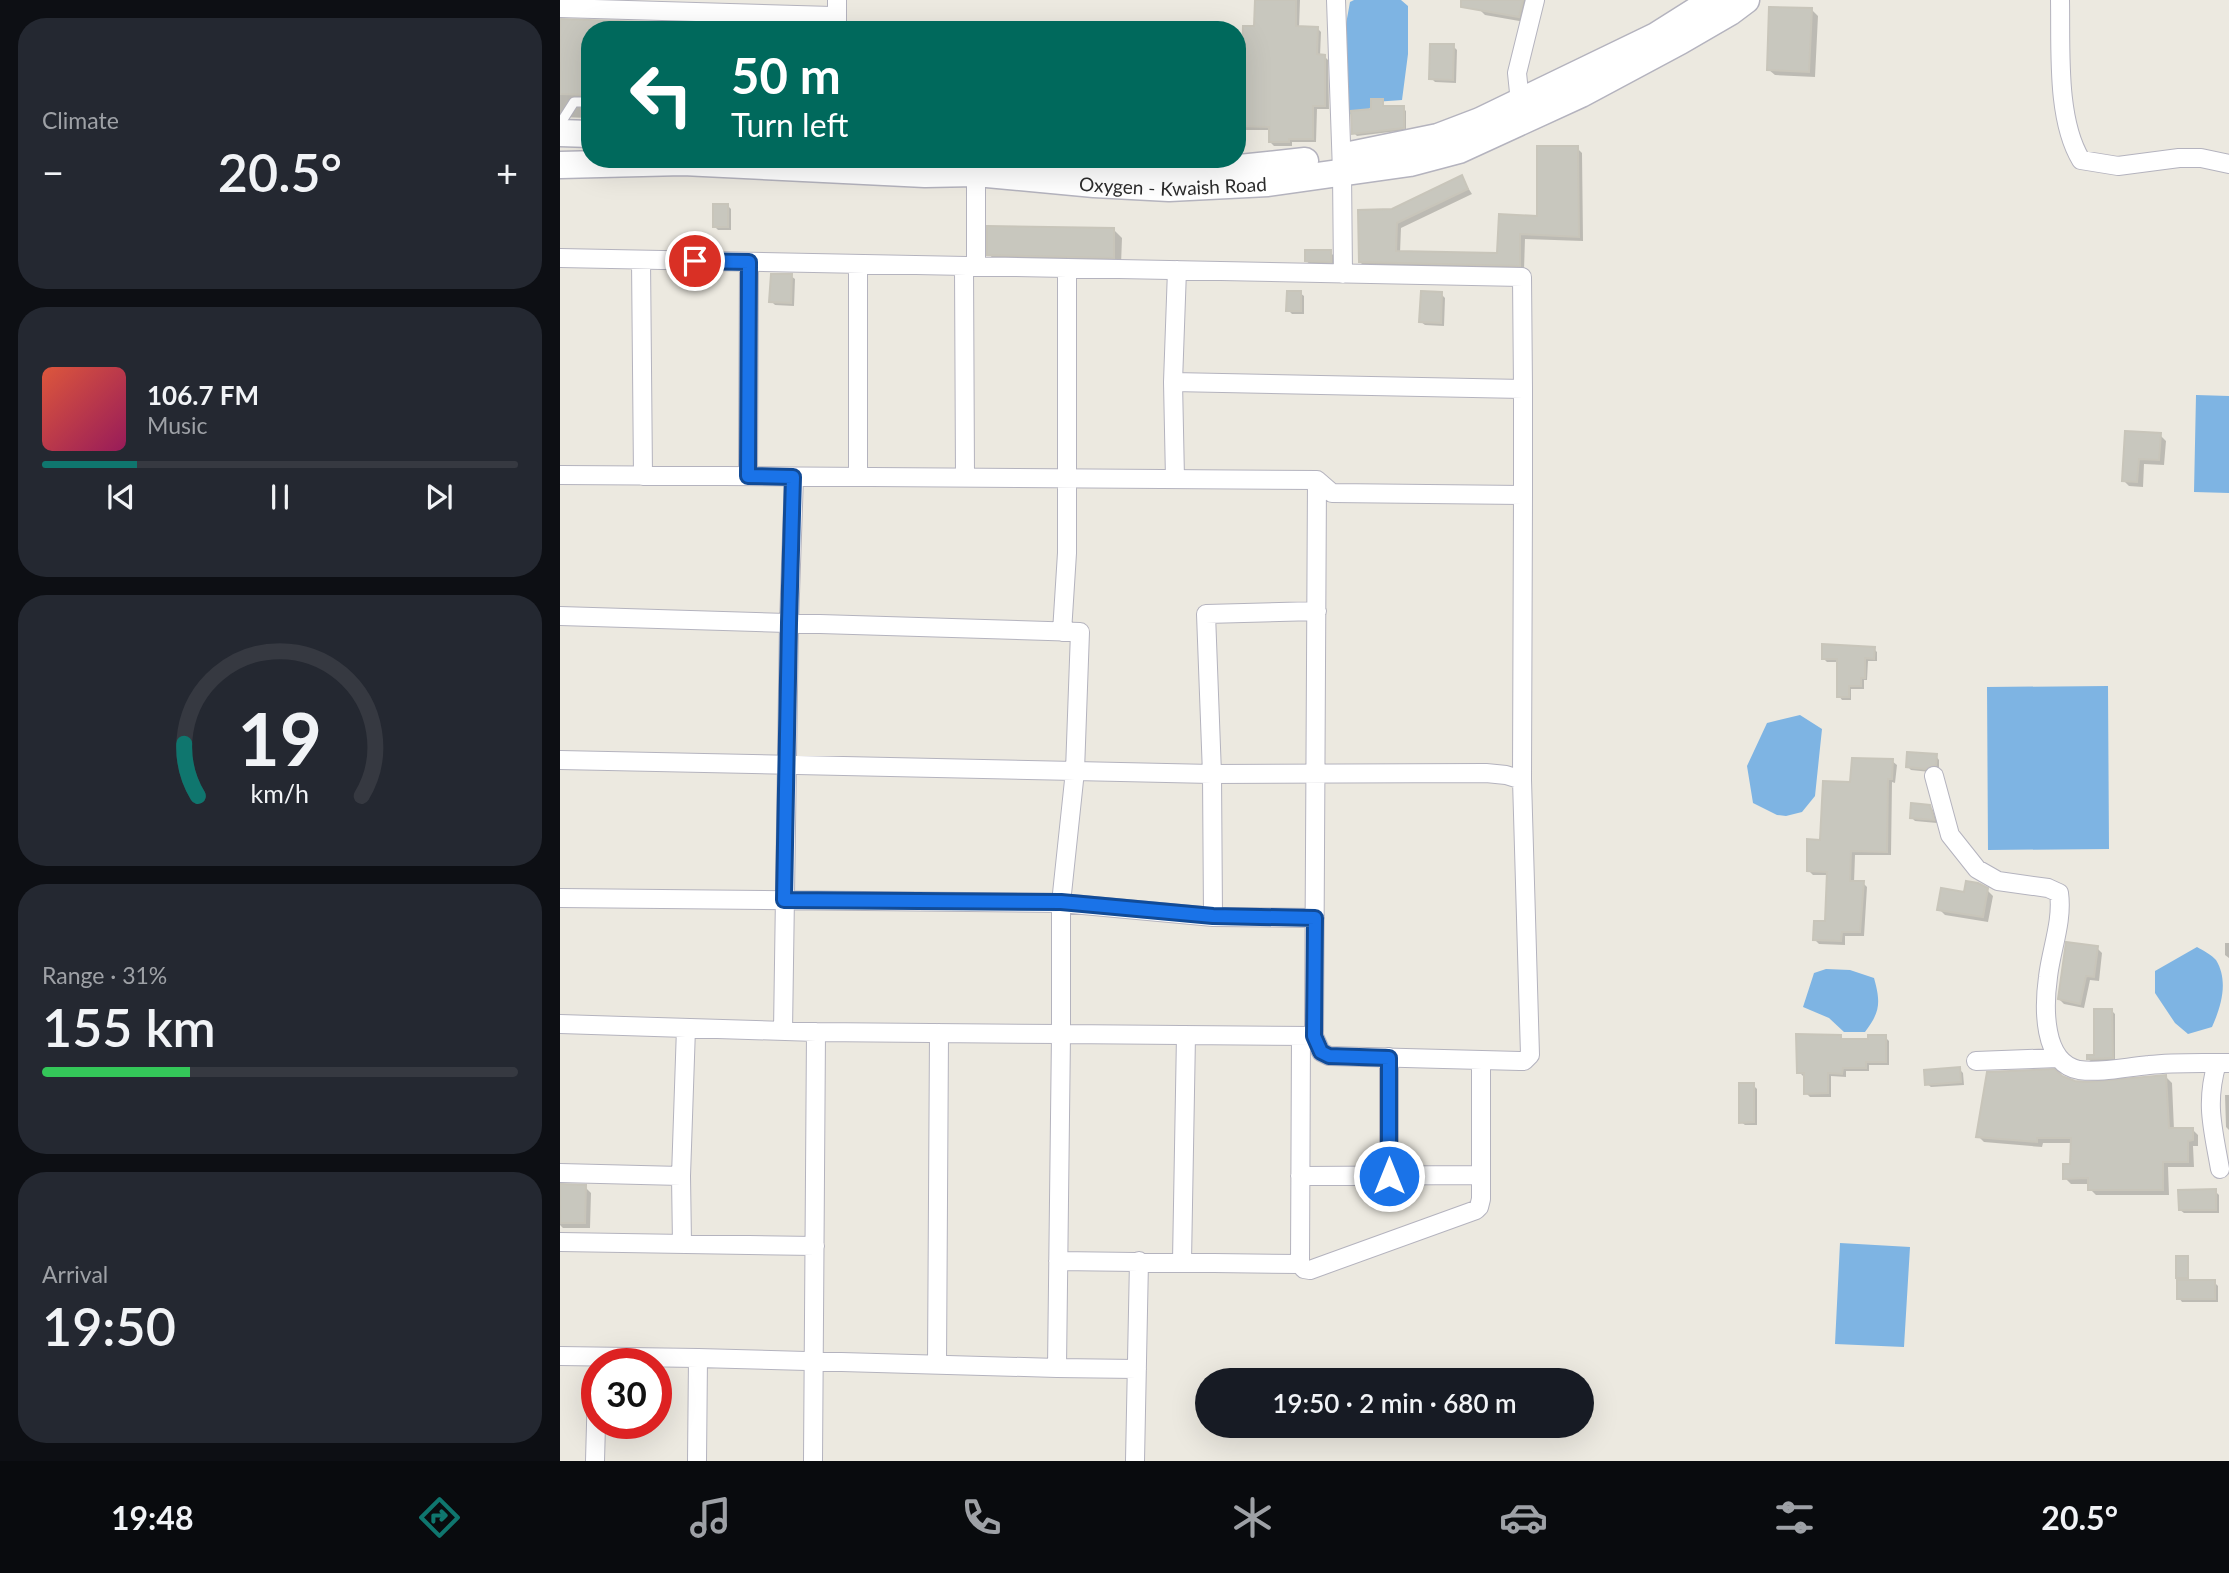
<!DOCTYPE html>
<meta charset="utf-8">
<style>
:root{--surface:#171b24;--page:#242831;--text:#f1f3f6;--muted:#9ea1a6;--line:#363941;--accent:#0f766e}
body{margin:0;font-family:Lato,sans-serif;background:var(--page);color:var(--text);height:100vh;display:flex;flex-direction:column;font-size:26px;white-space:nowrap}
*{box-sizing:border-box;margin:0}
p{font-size:23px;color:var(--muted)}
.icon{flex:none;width:38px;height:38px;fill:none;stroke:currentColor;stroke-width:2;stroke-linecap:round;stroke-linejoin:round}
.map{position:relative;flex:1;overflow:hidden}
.details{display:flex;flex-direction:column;gap:18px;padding:18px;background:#0d0f14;width:560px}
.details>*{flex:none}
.banner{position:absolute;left:21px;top:21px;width:665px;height:147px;border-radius:28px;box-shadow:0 7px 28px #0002;background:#00695c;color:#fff;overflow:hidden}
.speed{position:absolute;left:21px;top:1348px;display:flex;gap:14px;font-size:35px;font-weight:700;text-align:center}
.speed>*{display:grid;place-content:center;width:91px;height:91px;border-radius:50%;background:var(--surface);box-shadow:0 7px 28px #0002;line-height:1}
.speed .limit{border:10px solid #d22;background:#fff;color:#111}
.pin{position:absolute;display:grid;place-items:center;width:60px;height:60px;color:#fff;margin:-30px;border:4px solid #fff;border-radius:50%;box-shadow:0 2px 7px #0007}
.me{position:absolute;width:77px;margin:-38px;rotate:0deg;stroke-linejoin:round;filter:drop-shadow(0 0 5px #0008)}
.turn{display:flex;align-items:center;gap:24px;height:147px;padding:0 35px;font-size:32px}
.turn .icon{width:91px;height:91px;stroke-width:2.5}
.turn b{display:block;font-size:49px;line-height:60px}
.big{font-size:52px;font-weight:600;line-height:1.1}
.details .tile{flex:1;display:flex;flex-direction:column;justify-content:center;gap:10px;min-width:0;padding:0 24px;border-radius:28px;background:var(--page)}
.details .dial{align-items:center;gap:0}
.dial svg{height:182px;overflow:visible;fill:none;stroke:var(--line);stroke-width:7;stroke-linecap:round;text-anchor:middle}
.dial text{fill:var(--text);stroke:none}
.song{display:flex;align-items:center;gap:21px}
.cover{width:84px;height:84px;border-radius:10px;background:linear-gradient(135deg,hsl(10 70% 55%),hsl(330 70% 35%))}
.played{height:7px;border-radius:4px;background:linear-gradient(90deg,var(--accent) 20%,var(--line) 20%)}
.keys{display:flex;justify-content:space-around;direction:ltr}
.heat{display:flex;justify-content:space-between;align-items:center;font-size:38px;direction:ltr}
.charge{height:10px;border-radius:5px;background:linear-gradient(90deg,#34c759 31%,var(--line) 0)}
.trip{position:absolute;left:635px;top:1368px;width:399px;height:70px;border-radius:35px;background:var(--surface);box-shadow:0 7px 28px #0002;font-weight:600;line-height:70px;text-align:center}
.dock{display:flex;height:112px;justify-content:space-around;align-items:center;background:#090b0e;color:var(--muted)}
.dock .icon{width:49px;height:49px}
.dock .current{color:var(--accent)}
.dock b{font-size:32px;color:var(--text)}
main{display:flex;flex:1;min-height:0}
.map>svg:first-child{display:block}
.water{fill:#7eb4e3}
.shadow{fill:#0003}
.building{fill:#c8c7be;stroke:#c8c5ba;stroke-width:2}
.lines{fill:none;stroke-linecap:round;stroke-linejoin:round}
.lane-casing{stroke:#b4b3be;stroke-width:11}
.street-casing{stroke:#b4b3be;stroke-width:20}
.secondary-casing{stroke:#b4b3be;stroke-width:29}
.lane{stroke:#fff;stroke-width:9}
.street{stroke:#fff;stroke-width:18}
.secondary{stroke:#fff;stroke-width:26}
.route-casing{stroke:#114b97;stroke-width:18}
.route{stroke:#1a73e8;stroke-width:12}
.labels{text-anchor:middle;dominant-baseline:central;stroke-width:7;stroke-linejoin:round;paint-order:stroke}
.street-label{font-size:19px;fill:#2c2c2c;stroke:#fff}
</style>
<main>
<section class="details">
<div class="tile"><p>Climate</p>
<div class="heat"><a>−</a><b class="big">20.5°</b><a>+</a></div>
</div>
<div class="tile">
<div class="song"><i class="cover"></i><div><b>106.7 FM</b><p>Music</p></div></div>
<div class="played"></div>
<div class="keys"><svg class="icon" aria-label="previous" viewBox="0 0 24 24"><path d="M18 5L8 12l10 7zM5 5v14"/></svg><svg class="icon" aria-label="pause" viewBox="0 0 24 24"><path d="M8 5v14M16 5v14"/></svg><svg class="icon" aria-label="next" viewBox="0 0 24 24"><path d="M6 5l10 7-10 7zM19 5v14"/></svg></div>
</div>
<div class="tile dial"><svg viewBox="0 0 100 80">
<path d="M14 69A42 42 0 1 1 86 69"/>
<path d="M14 69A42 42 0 0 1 8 46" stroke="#0f766e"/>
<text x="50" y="56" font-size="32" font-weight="700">19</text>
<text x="50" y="72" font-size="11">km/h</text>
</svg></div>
<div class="tile"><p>Range · 31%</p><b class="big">155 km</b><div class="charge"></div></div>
<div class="tile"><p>Arrival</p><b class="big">19:50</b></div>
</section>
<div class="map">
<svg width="1669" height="1461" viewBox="0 0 1669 1461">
<rect width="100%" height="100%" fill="#ece9e0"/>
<path class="water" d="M 794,0 L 841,0 L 848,6 L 848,54 L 842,100 L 814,102 L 809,109 L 799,116 L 785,113 L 782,46 L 790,2 Z
M 1636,395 L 1669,396 L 1669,493 L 1634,492 Z
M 1548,686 L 1549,849 L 1428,850 L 1427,687 Z
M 1240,715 L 1262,729 L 1255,796 L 1242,812 L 1226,816 L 1217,815 L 1193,803 L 1187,766 L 1207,723 Z
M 1637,947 C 1642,950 1652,955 1656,960 C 1669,981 1661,1007 1652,1027 L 1628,1034 L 1615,1023 L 1595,993 L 1595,971 Z
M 1266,969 L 1290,970 L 1314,978 C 1321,1003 1320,1012 1305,1032 L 1284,1032 L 1269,1018 L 1243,1007 L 1254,973 Z
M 1280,1243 L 1350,1247 L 1344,1347 L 1275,1344 Z"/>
<path class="shadow" d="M 696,0 L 740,0 L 739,28 L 757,28 L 761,32 L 760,56 L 764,56 L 768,60 L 769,109 L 757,109 L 756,142 L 732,142 L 732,146 L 714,146 L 710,142 L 710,130 L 683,130 L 683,150 L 677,150 L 677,112 L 683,112 L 696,28 Z
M 921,0 L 969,0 L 965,22 L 925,15 L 919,9 Z
M 1252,10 L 1258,16 L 1255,77 L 1215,75 L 1209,70 Z
M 0,21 L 254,29 L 255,30 L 30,30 L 30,118 L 0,117 Z
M 893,46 L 897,50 L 896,83 L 875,82 L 871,78 Z
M 822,101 L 825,108 L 843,108 L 846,111 L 846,130 L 797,136 L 794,133 Z
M 1017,148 L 1022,153 L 1023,241 L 965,239 L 964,270 L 805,267 L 800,262 L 832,210 L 901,177 L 912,194 L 841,228 L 840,253 L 939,254 L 941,216 L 978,218 Z
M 167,205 L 171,209 L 171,230 L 158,230 L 154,226 Z
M 554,230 L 562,238 L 561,265 L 437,263 L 429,254 Z
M 770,252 L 774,256 L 774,265 L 750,264 L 746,261 Z
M 231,276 L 235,279 L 234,306 L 215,305 L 211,301 Z
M 740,293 L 744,296 L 744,314 L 732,314 L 728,310 Z
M 881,294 L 885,298 L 884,326 L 865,325 L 861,322 Z
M 1566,433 L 1600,435 L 1606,441 L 1604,465 L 1584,464 L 1583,487 L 1569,486 L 1563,480 Z
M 1314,649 L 1317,652 L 1317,661 L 1308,661 L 1307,680 L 1304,680 L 1304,689 L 1291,689 L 1291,700 L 1282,700 L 1279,696 L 1279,662 L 1267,662 L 1264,659 Z
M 1376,756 L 1379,760 L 1379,768 L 1370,772 L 1351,770 L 1348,767 Z
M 1332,761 L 1337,765 L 1335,783 L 1332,782 L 1331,855 L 1295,855 L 1294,883 L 1303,883 L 1307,887 L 1304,936 L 1285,936 L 1285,945 L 1259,944 L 1255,940 L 1266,923 L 1268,875 L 1253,875 L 1248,870 L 1292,784 Z
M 1369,806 L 1373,810 L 1377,823 L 1355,821 L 1352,818 Z
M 1427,890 L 1433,896 L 1428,922 L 1385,915 L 1379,909 L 1405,894 Z
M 1665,943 L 1669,943 L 1669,958 L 1665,955 Z
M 1537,948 L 1542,953 L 1539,981 L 1530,980 L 1524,1008 L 1504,1004 L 1499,999 Z
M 1552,1011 L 1555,1014 L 1555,1061 L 1532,1062 L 1528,1059 L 1535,1057 Z
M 1281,1037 L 1285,1040 L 1309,1041 L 1325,1037 L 1329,1041 L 1329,1065 L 1309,1065 L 1309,1071 L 1286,1071 L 1286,1077 L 1271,1076 L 1271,1097 L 1250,1097 L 1246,1093 L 1246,1076 L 1243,1076 L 1239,1072 Z
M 1399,1069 L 1403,1073 L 1404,1085 L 1371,1087 L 1367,1084 Z
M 1501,1077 L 1514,1082 L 1528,1084 L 1606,1077 L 1612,1083 L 1614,1130 L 1632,1129 L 1638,1135 L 1638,1146 L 1633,1146 L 1634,1167 L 1608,1167 L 1609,1195 L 1536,1195 L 1530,1189 L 1530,1184 L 1511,1184 L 1505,1178 L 1511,1166 L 1512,1143 L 1483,1143 L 1482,1147 L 1424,1142 L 1418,1136 Z
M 1193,1085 L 1197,1089 L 1197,1125 L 1185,1125 L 1181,1122 Z
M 1665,1095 L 1669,1095 L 1669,1130 L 1666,1127 Z
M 0,1186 L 25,1187 L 31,1193 L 30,1228 L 3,1228 L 0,1225 Z
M 1655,1191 L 1659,1195 L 1659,1213 L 1624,1213 L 1620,1210 Z
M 1627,1258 L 1628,1282 L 1654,1282 L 1658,1286 L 1658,1302 L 1622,1302 L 1619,1298 L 1622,1282 L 1617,1278 Z"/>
<path class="building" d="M 695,0 L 736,0 L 736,26 L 758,27 L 757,54 L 765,55 L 765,106 L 753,106 L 753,139 L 729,139 L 729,142 L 709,142 L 709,127 L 677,126 L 677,110 L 681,110 L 683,26 L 694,26 Z
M 901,0 L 963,0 L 959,17 L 901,7 Z
M 1209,7 L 1252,8 L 1249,72 L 1207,70 Z
M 0,19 L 114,23 L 114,30 L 30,30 L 30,95 L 0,94 Z
M 870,44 L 894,44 L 893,80 L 869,79 Z
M 811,99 L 823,99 L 823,106 L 844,106 L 844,128 L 792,134 L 791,111 L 811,109 Z
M 977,146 L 1018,146 L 1019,237 L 960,234 L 960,266 L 799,262 L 798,210 L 832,209 L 902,175 L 908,189 L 837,223 L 836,251 L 937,253 L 939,214 L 977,216 Z
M 153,204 L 168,204 L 168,227 L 153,227 Z
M 427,226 L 554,228 L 554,258 L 427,255 Z
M 745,250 L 771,250 L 771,262 L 745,261 Z
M 211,274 L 232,274 L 231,303 L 209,302 Z
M 727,291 L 741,291 L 741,311 L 726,311 Z
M 861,291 L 882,292 L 881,323 L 859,322 Z
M 1565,431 L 1601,433 L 1599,460 L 1579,459 L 1577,482 L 1562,481 Z
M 1262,644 L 1315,647 L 1314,659 L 1305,658 L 1305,678 L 1301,678 L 1301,686 L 1289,686 L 1289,697 L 1277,697 L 1277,659 L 1262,659 Z
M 1347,752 L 1377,754 L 1376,765 L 1365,769 L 1346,767 Z
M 1292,758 L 1333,759 L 1332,779 L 1328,779 L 1327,852 L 1291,851 L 1290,881 L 1304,881 L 1300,932 L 1282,932 L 1281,941 L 1253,940 L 1254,921 L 1265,921 L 1267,872 L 1247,871 L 1247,839 L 1260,840 L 1263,781 L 1290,782 Z
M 1351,803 L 1370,805 L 1374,820 L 1350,818 Z
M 1406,881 L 1418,883 L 1428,888 L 1423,917 L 1377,910 L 1381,888 L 1404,892 Z
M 1506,942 L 1538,946 L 1534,977 L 1526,976 L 1520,1004 L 1498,999 Z
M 1534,1009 L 1552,1009 L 1553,1058 L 1527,1059 L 1527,1055 L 1534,1055 Z
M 1236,1034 L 1281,1035 L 1281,1039 L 1308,1039 L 1308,1035 L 1326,1035 L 1326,1062 L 1306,1062 L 1306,1068 L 1283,1068 L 1282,1074 L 1268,1073 L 1268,1093 L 1244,1094 L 1244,1073 L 1237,1073 Z
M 1400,1067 L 1401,1082 L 1365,1085 L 1364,1070 Z
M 1495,1069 L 1502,1076 L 1515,1081 L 1527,1082 L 1606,1075 L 1609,1128 L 1633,1128 L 1633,1140 L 1628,1141 L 1628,1162 L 1603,1162 L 1603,1190 L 1528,1190 L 1528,1178 L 1503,1179 L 1503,1164 L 1510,1164 L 1511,1138 L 1477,1138 L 1477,1142 L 1416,1137 L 1427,1072 Z
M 1179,1083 L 1194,1083 L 1194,1122 L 1179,1123 Z
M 0,1184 L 26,1185 L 25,1223 L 0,1223 Z
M 1656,1189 L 1656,1210 L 1619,1210 L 1618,1190 Z
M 1616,1256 L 1628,1256 L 1628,1278 L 1616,1278 Z
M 1617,1280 L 1655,1280 L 1655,1299 L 1617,1299 Z"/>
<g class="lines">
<defs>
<path id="lane" d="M 0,124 L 14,102 L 30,102"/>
<path id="street" d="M 277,0 L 277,30
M 776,0 L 782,172 L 783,274
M 1500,0 C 1501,48 1496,119 1521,160 L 1558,166 L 1619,158 L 1641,158 L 1669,164
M 0,8 L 272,16
M 960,102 L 957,73 L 975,0
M 0,258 L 962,277 L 963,389
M 81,260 L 83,476
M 298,264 L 298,477
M 404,266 L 405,478
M 416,266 L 416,159
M 613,382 L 617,270
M 0,475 L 757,480 L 754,1036 L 501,1034 L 501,903 L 515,771 L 0,760
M 188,476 L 189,262
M 615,479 L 613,382 L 963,389 L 963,495 L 772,493 L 757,480
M 0,616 L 520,632 L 515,771 L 652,774 L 646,614 L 757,611
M 502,632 L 507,553 L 507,268
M 1374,776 L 1390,835 L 1417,869 L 1438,881 L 1488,888 L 1499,893 C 1503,921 1491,950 1488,977 C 1484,1006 1482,1063 1519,1070 C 1542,1073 1566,1067 1589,1065 C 1615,1062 1642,1063 1669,1063
M 0,898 L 501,903 L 653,917 L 755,918
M 653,917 L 652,774 L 926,773 L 946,775 L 962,780
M 0,1024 L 256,1032
M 223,1031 L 229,623 L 234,477
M 741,1036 L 740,1264 L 744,1269 L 750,1270 L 916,1210 L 919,1207 L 921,1199 L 921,1060
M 754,1036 L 761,1052 L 769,1056 L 960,1061 L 964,1061 L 970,1055 L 962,780 L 963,495
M 1416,1061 L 1498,1058
M 1657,1063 C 1645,1104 1653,1128 1660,1169
M 0,1173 L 121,1176 L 122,1244
M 121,1176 L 126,1028
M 740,1176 L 921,1175
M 829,1176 L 829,1057
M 0,1242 L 255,1246
M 498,1261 L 740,1264
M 622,1261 L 626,1035
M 0,1356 L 138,1358 L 137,1461
M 138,1358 L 497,1368 L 501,1034 L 256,1032 L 253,1461
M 377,1365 L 379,1033
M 497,1368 L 577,1369
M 35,1461 L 37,1388
M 575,1461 L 579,1261"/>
<g id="secondary">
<path d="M 0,133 L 30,134"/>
<path d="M 790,155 L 878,137 L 920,121 L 1096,36 L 1153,0"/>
<path d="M 499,159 L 593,169 L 670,169 L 745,161"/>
<path id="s1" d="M 0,165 L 123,162 L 365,174 L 416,173 L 534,184 L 609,188 L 708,183 L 850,163 L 899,150 L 1021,94 L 1120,41 L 1170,12 L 1186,0"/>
</g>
</defs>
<use href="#lane" class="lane-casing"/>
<use href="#street" class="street-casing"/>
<use href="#secondary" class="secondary-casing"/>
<use href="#lane" class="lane"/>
<use href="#street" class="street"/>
<use href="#secondary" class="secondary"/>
</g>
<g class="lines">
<defs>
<path id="route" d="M 135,261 L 189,262 L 188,476 L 233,477 L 229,623 L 224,900 L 501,902 L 653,916 L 755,918 L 754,1036 L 761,1052 L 769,1056 L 829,1058 L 829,1176"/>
</defs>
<use href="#route" class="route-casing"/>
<use href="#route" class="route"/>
</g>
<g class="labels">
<g class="street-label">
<text stroke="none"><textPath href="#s1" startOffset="614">Oxygen - Kwaish Road</textPath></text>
</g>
</g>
</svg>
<div class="speed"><div class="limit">30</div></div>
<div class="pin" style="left:135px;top:261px;background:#d93025"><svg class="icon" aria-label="arrive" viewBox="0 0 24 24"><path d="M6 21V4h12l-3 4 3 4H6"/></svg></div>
<svg class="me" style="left:829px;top:1176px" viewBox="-20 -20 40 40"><circle r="17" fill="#1a73e8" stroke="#fff" stroke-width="3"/><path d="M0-11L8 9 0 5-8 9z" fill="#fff"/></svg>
<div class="trip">19:50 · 2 min · 680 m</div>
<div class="banner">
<div class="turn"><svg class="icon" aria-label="left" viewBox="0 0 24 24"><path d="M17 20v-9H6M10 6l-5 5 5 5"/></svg><div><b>50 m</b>Turn left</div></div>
</div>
</div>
</main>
<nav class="dock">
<b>19:48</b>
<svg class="icon current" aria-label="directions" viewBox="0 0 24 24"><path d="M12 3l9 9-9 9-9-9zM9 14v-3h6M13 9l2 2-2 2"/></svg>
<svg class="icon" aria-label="music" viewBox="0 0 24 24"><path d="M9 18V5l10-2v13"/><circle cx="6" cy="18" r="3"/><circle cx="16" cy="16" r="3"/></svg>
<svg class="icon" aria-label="phone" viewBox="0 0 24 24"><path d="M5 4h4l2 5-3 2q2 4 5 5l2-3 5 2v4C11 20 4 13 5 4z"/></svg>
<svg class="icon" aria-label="climate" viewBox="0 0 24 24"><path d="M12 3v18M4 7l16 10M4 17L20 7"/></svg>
<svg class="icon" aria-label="car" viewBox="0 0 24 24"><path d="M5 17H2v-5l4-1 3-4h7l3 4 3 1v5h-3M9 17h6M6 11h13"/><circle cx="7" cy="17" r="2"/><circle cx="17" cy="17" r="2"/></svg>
<svg class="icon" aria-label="filters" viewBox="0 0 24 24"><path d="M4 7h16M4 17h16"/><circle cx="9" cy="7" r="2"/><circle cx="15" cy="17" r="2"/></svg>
<b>20.5°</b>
</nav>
